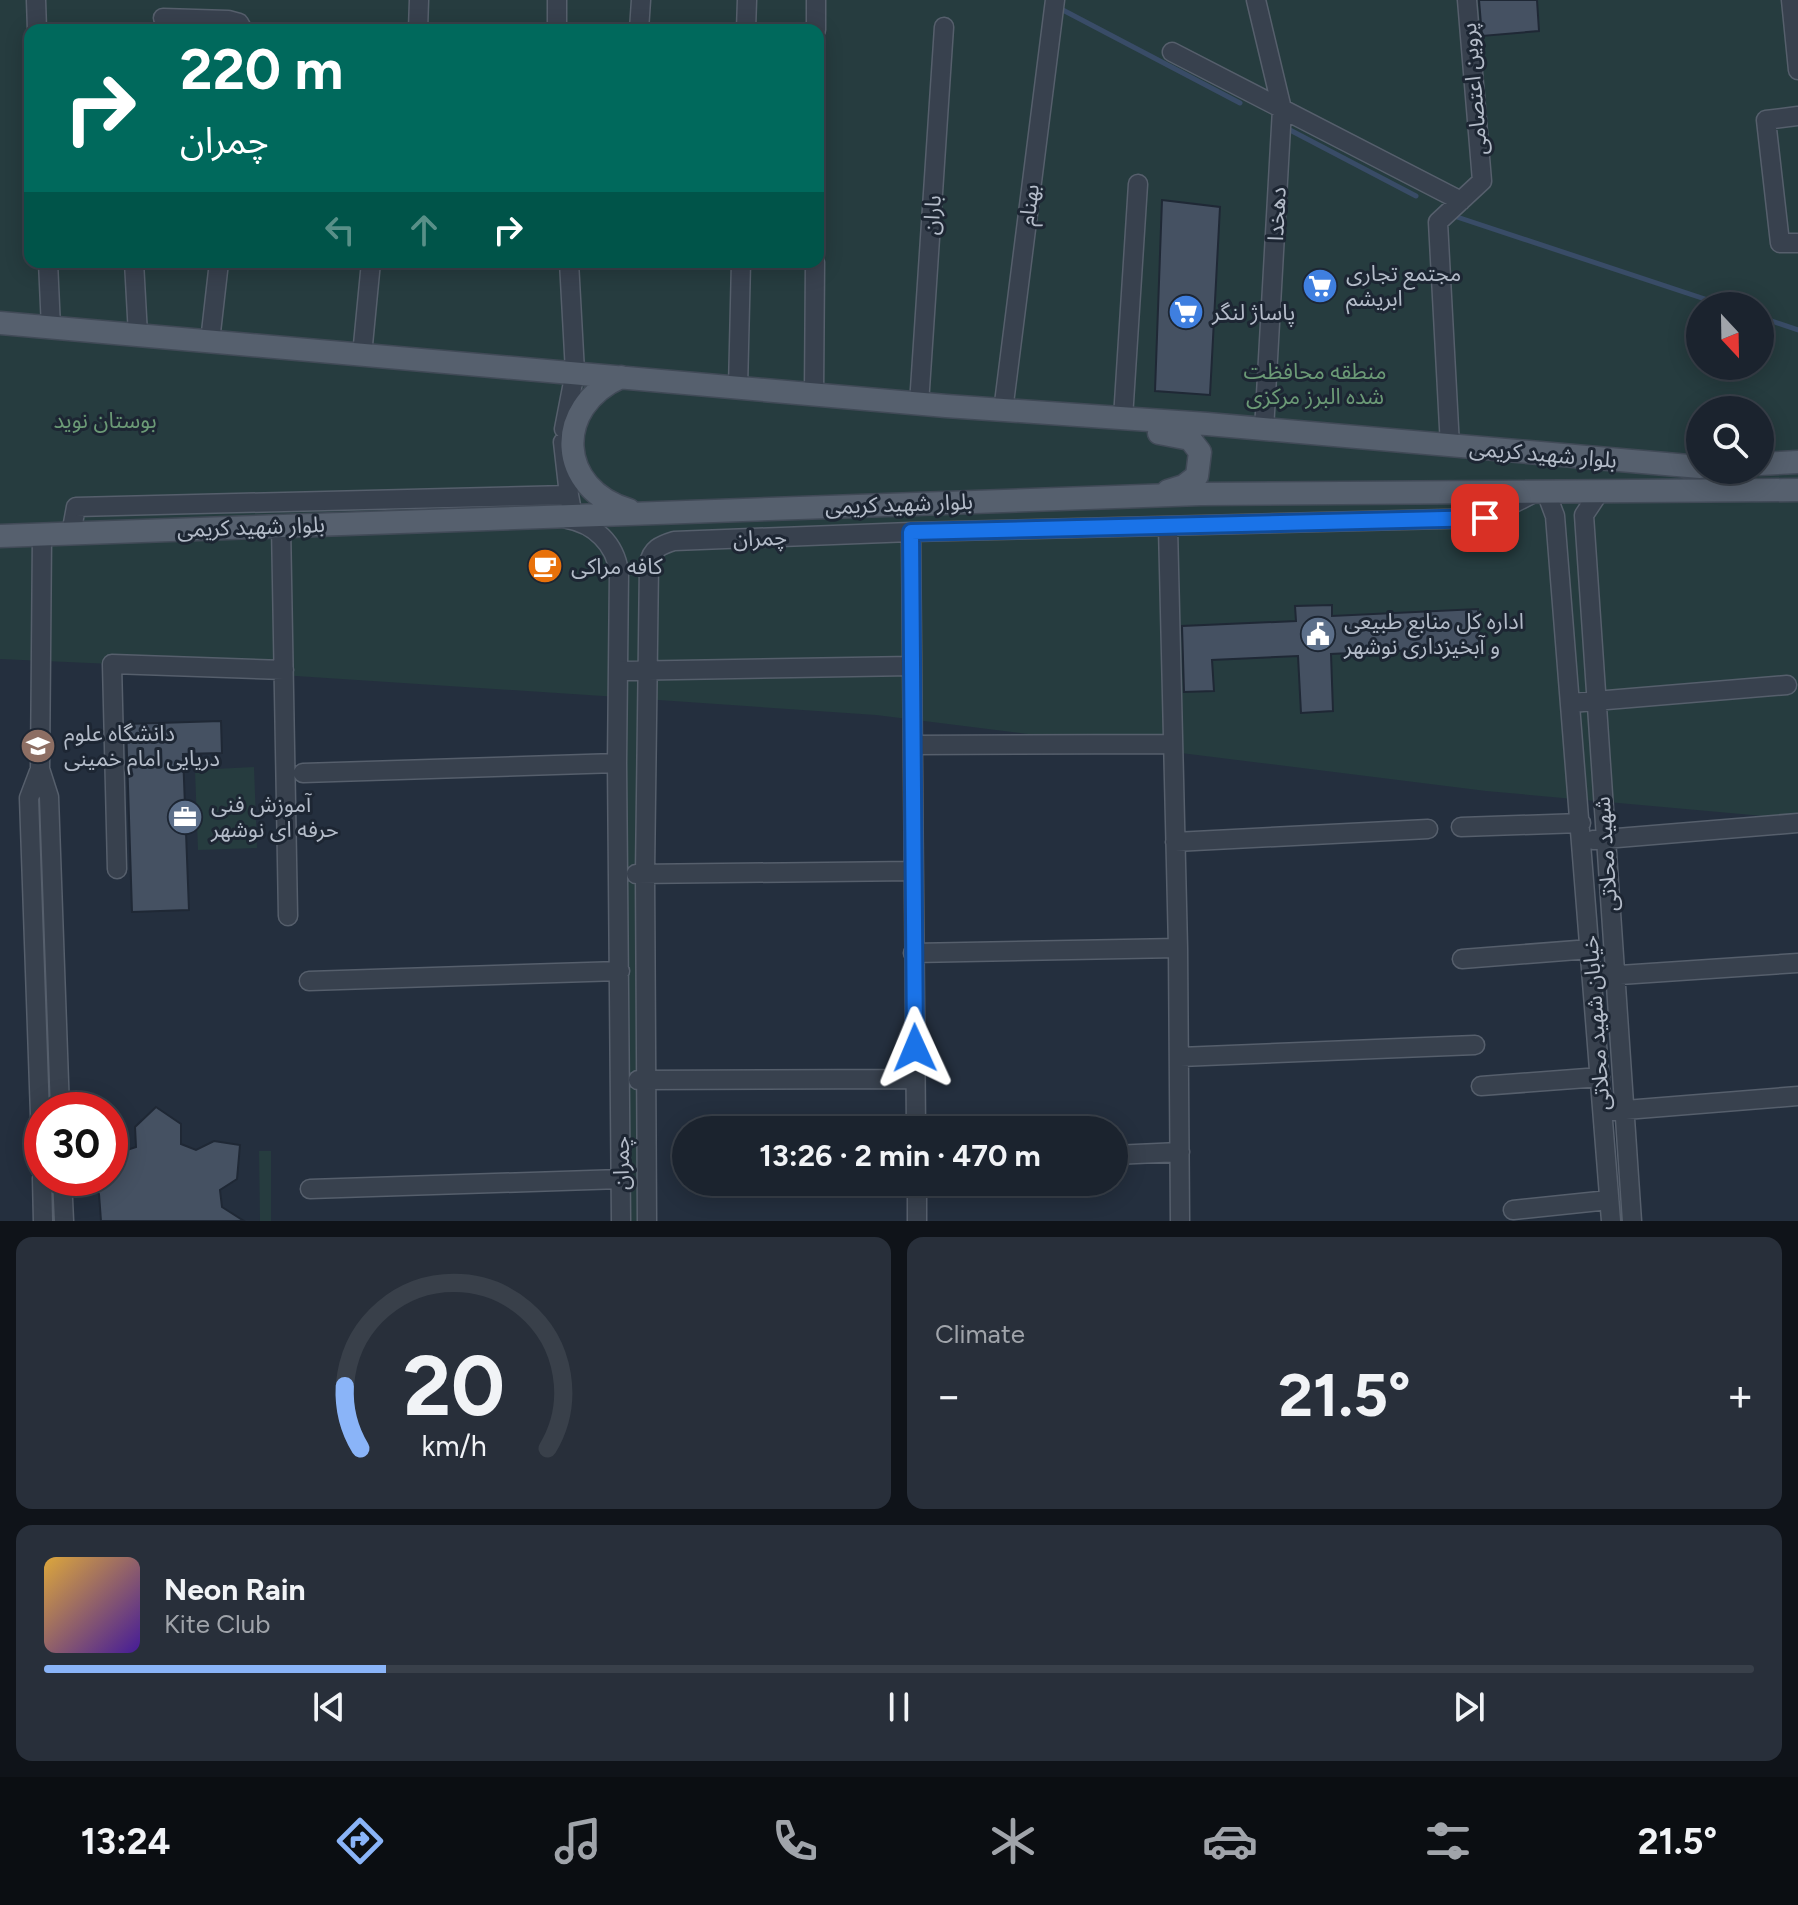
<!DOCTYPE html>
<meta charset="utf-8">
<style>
:root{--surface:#1b232e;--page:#282f3a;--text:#f1f3f6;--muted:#a0a4aa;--line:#39404a;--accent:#8ab4f8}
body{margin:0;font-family:Figtree,"Noto Sans Arabic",sans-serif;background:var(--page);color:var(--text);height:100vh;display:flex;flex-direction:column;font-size:30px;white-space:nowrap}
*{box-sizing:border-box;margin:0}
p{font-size:26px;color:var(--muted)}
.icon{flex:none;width:44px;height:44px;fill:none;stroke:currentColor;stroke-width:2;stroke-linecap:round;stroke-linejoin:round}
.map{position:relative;height:1221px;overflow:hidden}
.panel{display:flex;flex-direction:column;gap:16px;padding:16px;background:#0f1319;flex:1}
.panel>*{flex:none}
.banner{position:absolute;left:24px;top:24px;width:800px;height:244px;border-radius:16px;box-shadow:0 4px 20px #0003,0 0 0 2px var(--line);background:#00695c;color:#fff;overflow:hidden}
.needle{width:52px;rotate:158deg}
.controls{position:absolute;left:1686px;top:292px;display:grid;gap:16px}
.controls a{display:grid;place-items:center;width:88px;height:88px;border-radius:50%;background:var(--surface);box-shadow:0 4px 20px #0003,0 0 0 2px var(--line);font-size:40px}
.speed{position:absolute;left:24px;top:1092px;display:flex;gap:16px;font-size:40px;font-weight:700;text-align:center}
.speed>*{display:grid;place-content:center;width:104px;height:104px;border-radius:50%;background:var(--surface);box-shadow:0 4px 20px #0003,0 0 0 2px var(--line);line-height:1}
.speed .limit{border:12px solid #d22;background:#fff;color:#111}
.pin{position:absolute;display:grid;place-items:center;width:68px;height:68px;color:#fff;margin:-34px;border-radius:16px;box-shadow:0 4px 12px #0006}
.me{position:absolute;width:88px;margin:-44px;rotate:359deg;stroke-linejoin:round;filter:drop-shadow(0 0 6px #0008)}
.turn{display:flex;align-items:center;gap:28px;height:168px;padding:0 24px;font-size:36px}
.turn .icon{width:104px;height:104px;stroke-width:2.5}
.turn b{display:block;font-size:56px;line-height:68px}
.lanes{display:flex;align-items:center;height:76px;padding:0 24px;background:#0003;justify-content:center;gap:40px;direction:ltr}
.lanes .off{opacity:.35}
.big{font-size:60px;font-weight:700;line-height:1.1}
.panel .widget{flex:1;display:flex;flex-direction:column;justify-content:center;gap:12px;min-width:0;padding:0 28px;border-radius:16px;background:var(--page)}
.panel .dial{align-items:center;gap:0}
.dial svg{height:208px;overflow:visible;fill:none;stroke:var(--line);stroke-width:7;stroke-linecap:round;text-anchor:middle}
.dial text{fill:var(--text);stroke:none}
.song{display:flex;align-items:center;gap:24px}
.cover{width:96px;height:96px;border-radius:12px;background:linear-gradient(135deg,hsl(40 70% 55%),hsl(260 70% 35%))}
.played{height:8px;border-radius:4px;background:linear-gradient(90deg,var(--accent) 20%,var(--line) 20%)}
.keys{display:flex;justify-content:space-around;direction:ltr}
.heat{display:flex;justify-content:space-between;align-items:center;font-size:44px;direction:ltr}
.panel .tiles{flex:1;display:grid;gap:16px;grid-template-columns:1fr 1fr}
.widget:last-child{grid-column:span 2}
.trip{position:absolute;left:672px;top:1116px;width:456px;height:80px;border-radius:40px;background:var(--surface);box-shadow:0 4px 20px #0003,0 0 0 2px var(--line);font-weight:700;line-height:80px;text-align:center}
.tab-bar{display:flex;height:128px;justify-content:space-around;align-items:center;background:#0b0e12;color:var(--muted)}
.tab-bar .icon{width:56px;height:56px}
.tab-bar .current{color:var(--accent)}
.tab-bar b{font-size:36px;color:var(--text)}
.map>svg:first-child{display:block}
.green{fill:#263c3f;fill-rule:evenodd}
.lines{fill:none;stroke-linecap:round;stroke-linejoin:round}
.stream{stroke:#394c67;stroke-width:5}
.building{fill:#455162;stroke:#1f2835;stroke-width:2}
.minor-casing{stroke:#565f6c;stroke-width:21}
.major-casing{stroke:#414a57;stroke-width:25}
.minor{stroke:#38414e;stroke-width:18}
.major{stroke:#56606e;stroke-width:22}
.route-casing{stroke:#114b97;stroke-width:20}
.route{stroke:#1a73e8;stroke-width:14}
.labels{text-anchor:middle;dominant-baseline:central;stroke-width:6;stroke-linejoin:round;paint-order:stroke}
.street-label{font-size:22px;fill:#b4bcc9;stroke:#1d2633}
.poi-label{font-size:22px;fill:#b4bcc9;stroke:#1d2633;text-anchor:start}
.park-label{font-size:22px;fill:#6b9a76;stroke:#1d2633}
</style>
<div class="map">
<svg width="1798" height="1221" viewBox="0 0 1798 1221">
<rect width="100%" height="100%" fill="#242f3e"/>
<path class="green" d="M 0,0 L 1798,0 L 1798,819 L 1486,791 L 876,715 L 644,699 L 644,873 L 618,873 L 618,697 L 112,664 L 0,659 ZM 30,30 L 818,30 L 818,262 L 30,262 ZM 1700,306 L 1760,306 L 1760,366 L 1700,366 ZM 1700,410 L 1760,410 L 1760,470 L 1700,470 Z
M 254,767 L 257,848 L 198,850 L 195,770 Z
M 618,876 L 643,876 L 646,1078 L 622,1079 Z
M 646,1081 L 646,1221 L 622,1221 L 622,1082 Z
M 259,1151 L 271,1151 L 271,1221 L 260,1221 Z"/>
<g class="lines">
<path class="stream" d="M 1059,8 L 1240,103
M 1288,129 L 1416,196
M 1454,216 L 1726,306
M 1760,317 L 1798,330"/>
</g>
<path class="building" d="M 1479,0 L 1537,0 L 1539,31 L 1482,36 Z
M 1162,200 L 1220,207 L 1210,395 L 1155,391 Z
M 1332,605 L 1332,616 L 1478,609 L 1480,647 L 1331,654 L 1333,711 L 1301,713 L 1298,656 L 1212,660 L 1214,691 L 1184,692 L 1182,626 L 1296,621 L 1295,606 Z
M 221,721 L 222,753 L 183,754 L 189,910 L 132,912 L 126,724 Z
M 156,1107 L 181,1124 L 181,1144 L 196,1150 L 214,1141 L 240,1145 L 237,1179 L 220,1190 L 222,1207 L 244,1221 L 101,1221 L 99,1194 L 74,1178 L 110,1178 L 110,1148 L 118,1153 L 136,1147 L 135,1127 Z"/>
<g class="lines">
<defs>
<path id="minor" d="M 36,0 L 37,30
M 557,0 L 557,30
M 1256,0 L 1282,109 L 1264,430
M 1791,0 L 1798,70
M 163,18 L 228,20 L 239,23 L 243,30
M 418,30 L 419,0
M 639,30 L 641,0
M 746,30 L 747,0
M 816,30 L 816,0
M 1172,52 L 1461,201
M 1798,116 L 1766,120 L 1780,243 L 1798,243
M 48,262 L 51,328
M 134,262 L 138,335
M 210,341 L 219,262
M 362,355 L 371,262
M 738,388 L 741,262
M 814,394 L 815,262
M 919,404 L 944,27
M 1003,411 L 1055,0
M 1123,418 L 1138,184
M 564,429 L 575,372 L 569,262
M 563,442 L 569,495
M 1450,446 L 1438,222 L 1482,181 L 1467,0
M 1600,491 L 1584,515 L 1632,1221
M 1546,492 L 1555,516 L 1611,1221
M 567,519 C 594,524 615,543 619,572 L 617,763 L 621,1221
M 281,525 L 288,916
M 1168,527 L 1178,948 L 1180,1221
M 911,532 L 916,1130
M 71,534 L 76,507 L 569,495 L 573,516
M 42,535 L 40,769 L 49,797 L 60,1110
M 618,671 L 912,666
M 1571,703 L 1787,685
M 913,745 L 1173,744
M 40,769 L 29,798 L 42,1173
M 303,773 L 617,763
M 1461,827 L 1581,823
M 1593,840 L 1798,823
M 1175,842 L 1428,829
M 117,869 L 112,664 L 284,670
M 636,874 L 913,871
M 913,953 L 1178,948
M 1462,959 L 1590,949
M 1605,976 L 1798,963
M 309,981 L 620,971
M 1180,1057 L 1475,1045
M 638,1080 L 915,1079
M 1481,1086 L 1600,1077
M 1613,1111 L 1798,1096
M 1114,1155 L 1180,1152
M 42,1178 L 43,1221
M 62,1178 L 64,1221
M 917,1182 L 917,1221
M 310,1189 L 621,1179
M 1513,1210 L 1609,1200
M 647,1221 L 645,874 L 649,564 C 651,549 661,545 674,541 L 911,532 L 1485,518 L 1534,493"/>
<path id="major" d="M 0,323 L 946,406 L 1207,424 L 1700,467
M 621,377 C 553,407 557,489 629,510
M 1159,433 L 1190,439 L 1200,452 L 1197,476 L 1184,486 L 1168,491
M 1760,464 L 1798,462
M 0,536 L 1201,494 L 1798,490"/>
</defs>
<use href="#minor" class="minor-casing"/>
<use href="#major" class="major-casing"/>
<use href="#minor" class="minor"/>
<use href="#major" class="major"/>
</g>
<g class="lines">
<defs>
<path id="route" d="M 915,1048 L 911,532 L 1485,518"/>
</defs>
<use href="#route" class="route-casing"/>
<use href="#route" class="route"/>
</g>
<defs>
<symbol id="supermarket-disc" viewBox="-11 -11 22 22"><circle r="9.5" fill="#3f7fe0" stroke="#1d2633"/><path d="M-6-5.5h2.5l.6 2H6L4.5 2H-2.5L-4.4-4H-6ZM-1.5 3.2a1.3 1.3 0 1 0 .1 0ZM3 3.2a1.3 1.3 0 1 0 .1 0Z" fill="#fff"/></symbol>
<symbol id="cafe-disc" viewBox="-11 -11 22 22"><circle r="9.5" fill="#e8710a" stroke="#1d2633"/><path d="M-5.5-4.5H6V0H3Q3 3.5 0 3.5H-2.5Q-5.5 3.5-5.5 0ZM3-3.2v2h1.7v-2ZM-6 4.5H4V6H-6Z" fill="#fff"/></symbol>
<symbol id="civic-disc" viewBox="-11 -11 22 22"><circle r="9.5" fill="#5c6f8a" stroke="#1d2633"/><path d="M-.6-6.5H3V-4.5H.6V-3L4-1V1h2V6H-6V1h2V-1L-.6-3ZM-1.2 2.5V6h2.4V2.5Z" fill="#fff"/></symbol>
<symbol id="university-disc" viewBox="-11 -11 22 22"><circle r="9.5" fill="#8d6e63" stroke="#1d2633"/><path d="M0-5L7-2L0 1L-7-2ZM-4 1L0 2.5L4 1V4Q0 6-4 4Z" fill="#fff"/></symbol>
<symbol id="office-disc" viewBox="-11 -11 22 22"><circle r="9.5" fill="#5c6f8a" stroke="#1d2633"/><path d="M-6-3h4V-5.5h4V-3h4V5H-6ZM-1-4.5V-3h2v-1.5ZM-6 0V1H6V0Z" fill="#fff"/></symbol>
</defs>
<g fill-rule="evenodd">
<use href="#supermarket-disc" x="1300" y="266" width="40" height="40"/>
<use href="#supermarket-disc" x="1166" y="292" width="40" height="40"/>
<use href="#cafe-disc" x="525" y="546" width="40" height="40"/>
<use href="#civic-disc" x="1298" y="614" width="40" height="40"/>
<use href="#university-disc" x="18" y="726" width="40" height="40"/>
<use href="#office-disc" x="165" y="797" width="40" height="40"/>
</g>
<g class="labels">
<g class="street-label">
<text transform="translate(1474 89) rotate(-95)">پروین اعتصامی</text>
<text transform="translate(1029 205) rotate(-83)">بهنام</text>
<text transform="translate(1277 214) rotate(-87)">دهخدا</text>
<text transform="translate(932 215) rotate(-86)">باران</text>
<text transform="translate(1543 454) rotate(5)">بلوار شهید کریمی</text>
<text transform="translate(899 504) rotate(-2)">بلوار شهید کریمی</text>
<text transform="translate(251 527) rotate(-2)">بلوار شهید کریمی</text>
<text transform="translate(760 538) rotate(-2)">چمران</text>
<text transform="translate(1606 854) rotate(-94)">شهید محلاتی</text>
<text transform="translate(1596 1023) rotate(-94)">خیابان شهید محلاتی</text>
<text transform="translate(621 1163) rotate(-90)">چمران</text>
</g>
<g class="poi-label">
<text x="1346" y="273">مجتمع تجاری<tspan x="1346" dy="25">ابریشم</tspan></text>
<text x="1212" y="312">پاساژ لنگر</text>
<text x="571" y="566">کافه مراکی</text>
<text x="1344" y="621">اداره كل منابع طبيعی<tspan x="1344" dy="25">و آبخيزداری نوشهر</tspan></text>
<text x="64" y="733">دانشگاه علوم<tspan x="64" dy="25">دریایی امام خمینی</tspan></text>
<text x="211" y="804">آموزش فنی<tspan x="211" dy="25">حرفه ای نوشهر</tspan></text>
</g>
<g class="park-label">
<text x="1315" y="371">منطقه محافظت<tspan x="1315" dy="25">شده البرز مرکزی</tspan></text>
<text x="105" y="420">بوستان نوید</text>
</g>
</g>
</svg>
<div class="controls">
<a><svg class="needle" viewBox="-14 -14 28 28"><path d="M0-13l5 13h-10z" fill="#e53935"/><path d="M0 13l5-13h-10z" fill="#a0a4aa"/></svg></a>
<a><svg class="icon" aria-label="search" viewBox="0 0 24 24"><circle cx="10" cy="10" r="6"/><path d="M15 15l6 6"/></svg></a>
</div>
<div class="speed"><div class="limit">30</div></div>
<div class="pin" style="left:1485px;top:518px;background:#d93025"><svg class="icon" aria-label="arrive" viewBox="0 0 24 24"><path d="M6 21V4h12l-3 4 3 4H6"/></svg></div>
<svg class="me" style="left:915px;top:1048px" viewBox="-20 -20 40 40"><path d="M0-17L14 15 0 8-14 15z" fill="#1a73e8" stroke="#fff" stroke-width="4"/></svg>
<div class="trip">13:26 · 2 min · 470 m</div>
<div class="banner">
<div class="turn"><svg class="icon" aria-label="right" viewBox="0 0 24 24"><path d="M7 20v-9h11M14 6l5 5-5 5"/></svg><div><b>220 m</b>چمران</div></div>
<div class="lanes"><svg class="icon off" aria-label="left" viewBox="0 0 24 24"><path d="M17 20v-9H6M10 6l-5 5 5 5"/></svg><svg class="icon off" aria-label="ahead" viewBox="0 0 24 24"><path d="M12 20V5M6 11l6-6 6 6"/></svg><svg class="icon" aria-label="right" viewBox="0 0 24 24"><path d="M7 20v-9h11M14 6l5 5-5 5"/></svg></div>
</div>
</div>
<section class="panel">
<div class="tiles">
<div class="widget dial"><svg viewBox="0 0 100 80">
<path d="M14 69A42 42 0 1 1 86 69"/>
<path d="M14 69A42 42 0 0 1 8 45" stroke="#8ab4f8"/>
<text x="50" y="56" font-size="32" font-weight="700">20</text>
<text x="50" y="72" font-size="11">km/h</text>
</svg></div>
<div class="widget"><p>Climate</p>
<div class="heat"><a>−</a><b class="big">21.5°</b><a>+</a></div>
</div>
<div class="widget">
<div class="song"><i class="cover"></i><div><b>Neon Rain</b><p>Kite Club</p></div></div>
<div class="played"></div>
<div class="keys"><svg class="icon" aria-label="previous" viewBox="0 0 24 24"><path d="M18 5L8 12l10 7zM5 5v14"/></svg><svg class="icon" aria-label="pause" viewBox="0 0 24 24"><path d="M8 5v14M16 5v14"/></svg><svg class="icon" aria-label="next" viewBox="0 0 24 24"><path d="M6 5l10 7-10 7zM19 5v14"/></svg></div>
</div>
</div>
</section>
<nav class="tab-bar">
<b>13:24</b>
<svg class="icon current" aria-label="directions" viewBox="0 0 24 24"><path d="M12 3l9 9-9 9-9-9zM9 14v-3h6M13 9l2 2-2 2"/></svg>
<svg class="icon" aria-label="music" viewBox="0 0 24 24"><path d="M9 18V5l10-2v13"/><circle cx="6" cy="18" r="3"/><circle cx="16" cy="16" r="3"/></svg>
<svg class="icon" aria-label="phone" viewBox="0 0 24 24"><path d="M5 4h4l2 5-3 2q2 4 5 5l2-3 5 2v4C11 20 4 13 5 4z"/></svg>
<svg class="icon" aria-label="climate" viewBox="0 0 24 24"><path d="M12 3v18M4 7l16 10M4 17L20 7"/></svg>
<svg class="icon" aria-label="car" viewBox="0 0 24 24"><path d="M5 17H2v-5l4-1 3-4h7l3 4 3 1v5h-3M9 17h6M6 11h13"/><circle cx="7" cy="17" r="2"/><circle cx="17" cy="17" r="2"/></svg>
<svg class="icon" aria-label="filters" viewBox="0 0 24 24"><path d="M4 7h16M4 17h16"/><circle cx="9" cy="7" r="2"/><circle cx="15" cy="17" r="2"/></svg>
<b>21.5°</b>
</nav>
